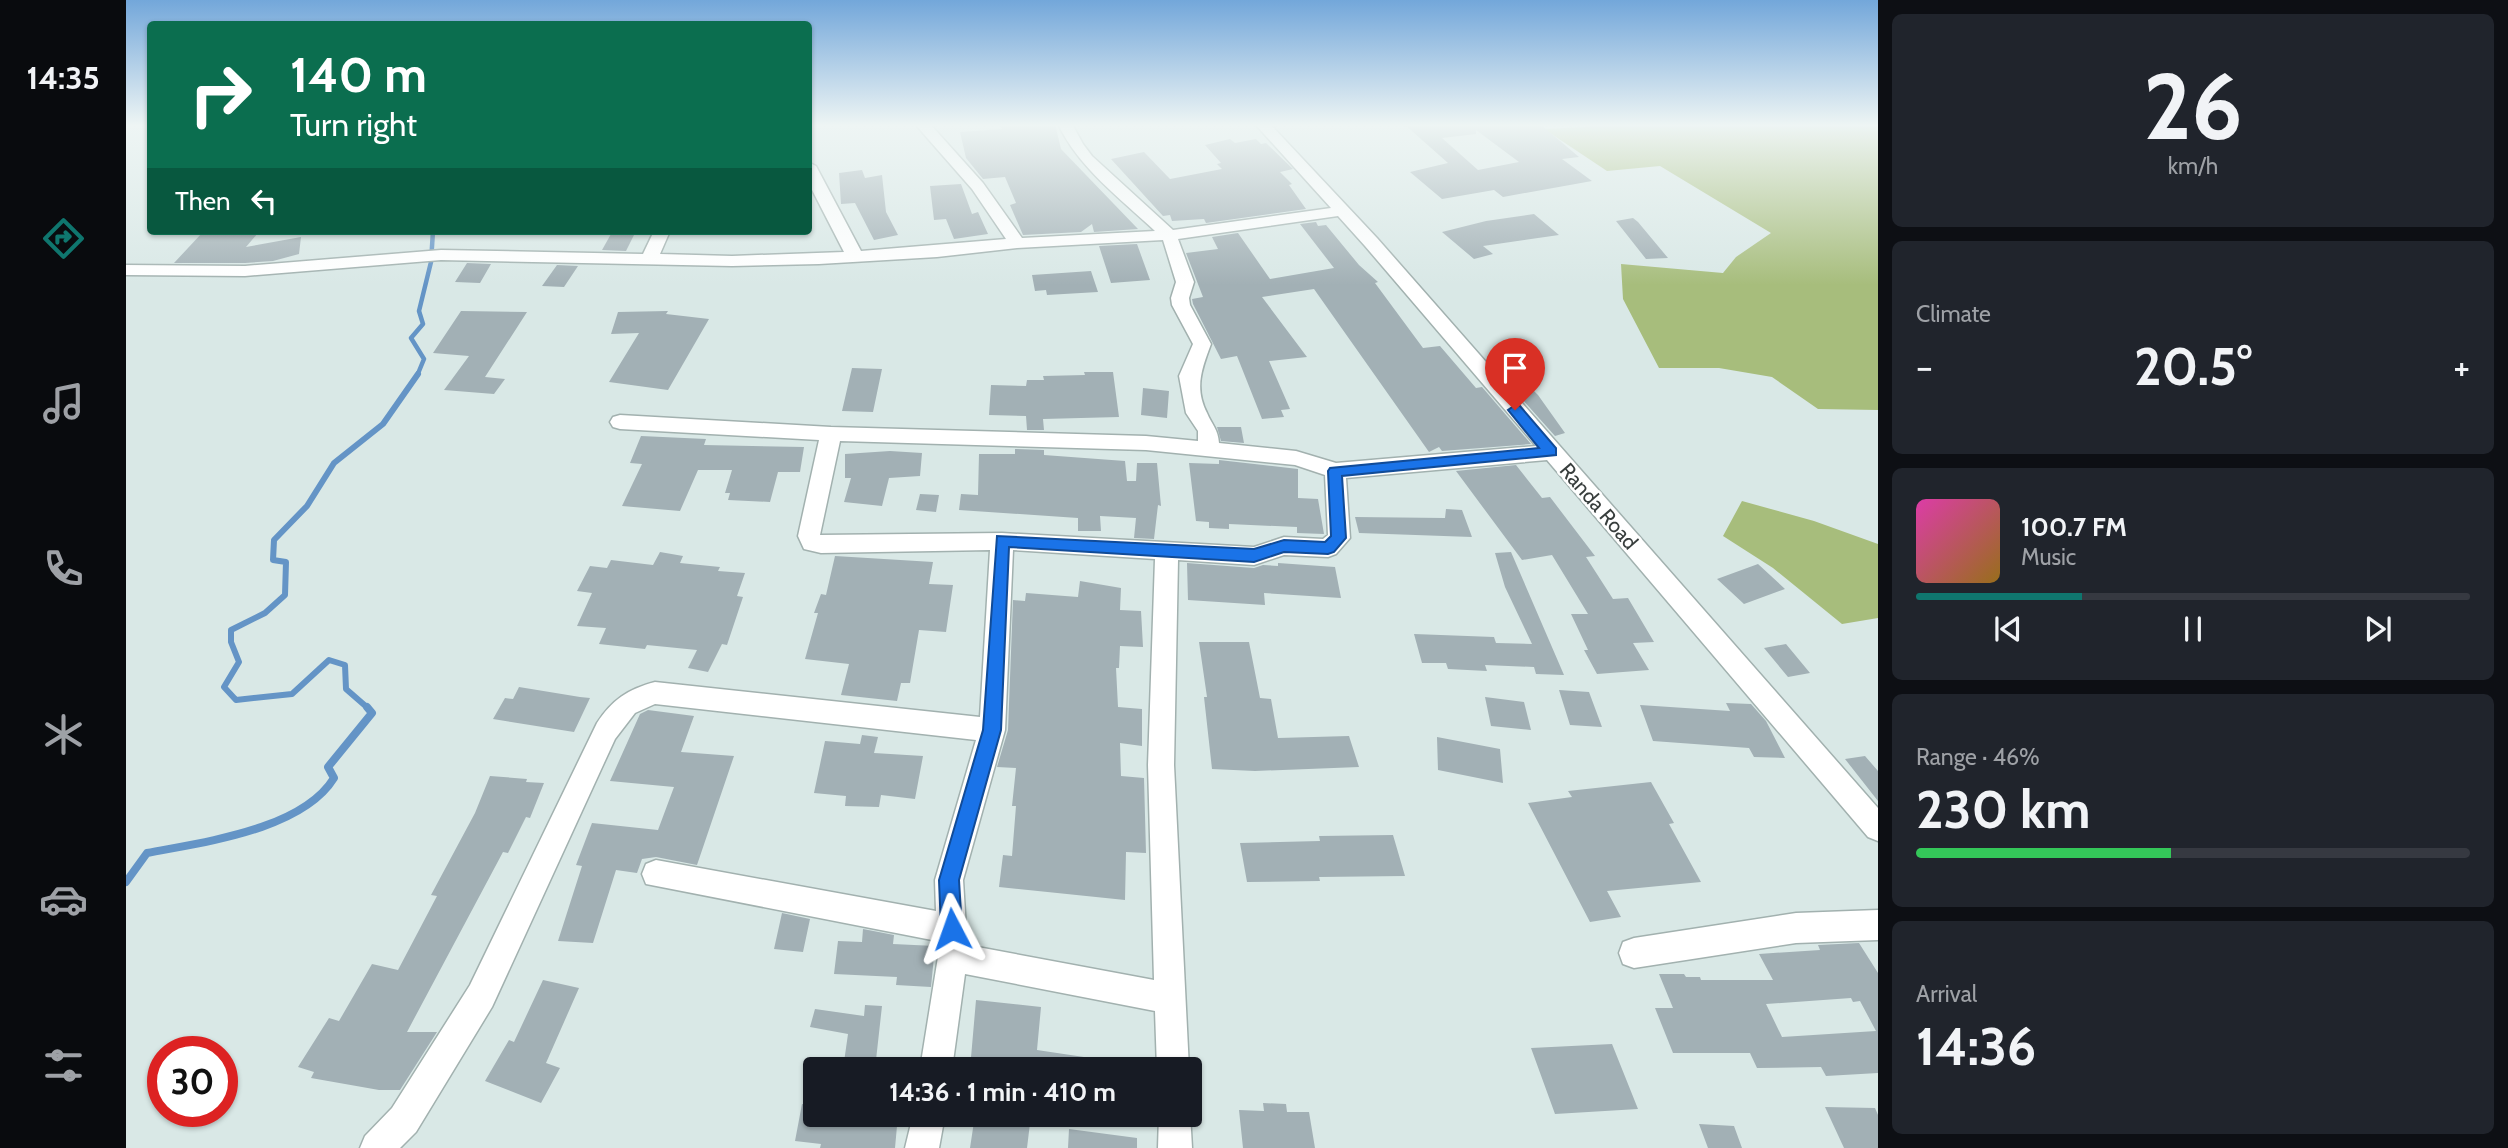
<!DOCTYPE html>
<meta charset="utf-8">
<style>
:root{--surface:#171b24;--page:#20242c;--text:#f1f3f6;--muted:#9ea1a6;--line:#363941;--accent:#0f766e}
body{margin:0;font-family:Cabin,sans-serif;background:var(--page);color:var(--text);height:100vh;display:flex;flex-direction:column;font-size:26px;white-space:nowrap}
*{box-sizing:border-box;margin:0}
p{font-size:23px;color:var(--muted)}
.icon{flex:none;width:38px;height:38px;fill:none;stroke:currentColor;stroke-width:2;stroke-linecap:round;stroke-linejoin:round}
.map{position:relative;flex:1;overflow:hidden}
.details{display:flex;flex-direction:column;gap:14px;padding:14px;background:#0d0f14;width:630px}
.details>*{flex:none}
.top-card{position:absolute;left:21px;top:21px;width:665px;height:214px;border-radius:7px;box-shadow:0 2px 5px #0004;background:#0b6e4f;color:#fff;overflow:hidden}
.speed{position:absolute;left:21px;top:1036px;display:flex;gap:14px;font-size:35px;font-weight:700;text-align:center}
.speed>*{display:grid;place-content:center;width:91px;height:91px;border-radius:50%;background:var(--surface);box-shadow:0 2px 5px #0004;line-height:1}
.speed .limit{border:10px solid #d22;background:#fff;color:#111}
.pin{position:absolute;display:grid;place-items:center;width:60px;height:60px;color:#fff;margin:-72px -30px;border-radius:50% 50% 50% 0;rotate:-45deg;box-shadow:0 0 7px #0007}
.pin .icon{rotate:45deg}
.me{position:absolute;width:77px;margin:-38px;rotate:356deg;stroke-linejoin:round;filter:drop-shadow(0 0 5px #0008)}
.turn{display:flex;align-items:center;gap:24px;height:147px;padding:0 28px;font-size:32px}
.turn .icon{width:91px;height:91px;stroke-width:2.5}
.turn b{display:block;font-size:49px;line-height:60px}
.then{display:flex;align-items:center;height:66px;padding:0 28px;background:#0003;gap:14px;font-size:26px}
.big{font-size:52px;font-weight:700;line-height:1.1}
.details .tile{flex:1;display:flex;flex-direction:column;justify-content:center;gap:10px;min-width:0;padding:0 24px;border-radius:10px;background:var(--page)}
.details .dial{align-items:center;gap:0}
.dial b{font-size:91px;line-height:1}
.song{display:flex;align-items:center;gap:21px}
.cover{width:84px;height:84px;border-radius:10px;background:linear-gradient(135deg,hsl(320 70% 55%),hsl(40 70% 35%))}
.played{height:7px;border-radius:4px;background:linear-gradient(90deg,var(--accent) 30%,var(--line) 30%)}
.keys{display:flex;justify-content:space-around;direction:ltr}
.heat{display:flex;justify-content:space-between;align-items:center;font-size:38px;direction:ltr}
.charge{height:10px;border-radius:5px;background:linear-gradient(90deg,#34c759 46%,var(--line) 0)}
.trip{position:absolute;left:677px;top:1057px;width:399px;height:70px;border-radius:7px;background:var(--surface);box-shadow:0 2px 5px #0004;font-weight:700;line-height:70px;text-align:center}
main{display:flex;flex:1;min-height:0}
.menu{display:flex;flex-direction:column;width:126px;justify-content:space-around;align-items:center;background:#090b0e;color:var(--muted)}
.menu .icon{width:49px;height:49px}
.menu .current{color:var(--accent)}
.menu b{font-size:32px;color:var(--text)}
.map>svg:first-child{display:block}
.forest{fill:#a7bd7c}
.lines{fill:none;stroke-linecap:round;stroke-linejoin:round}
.stream-far2{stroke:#6494c6;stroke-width:4.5}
.stream-far1{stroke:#6494c6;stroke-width:6}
.stream{stroke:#6494c6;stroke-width:8}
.building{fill:#a2b0b5;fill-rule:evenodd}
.street-casing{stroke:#a2b1af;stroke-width:3}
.street{fill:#fff;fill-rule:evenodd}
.route{fill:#1a73e8;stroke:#114b97;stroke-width:2}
.labels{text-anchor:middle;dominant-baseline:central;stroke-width:5;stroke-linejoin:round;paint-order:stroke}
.street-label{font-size:21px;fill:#383e3d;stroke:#fff}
</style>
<main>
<nav class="menu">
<b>14:35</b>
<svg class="icon current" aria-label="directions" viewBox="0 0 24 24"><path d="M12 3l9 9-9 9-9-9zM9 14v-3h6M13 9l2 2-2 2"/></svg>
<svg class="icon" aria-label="music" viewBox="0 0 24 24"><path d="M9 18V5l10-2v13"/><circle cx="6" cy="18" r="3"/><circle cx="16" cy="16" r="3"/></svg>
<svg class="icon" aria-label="phone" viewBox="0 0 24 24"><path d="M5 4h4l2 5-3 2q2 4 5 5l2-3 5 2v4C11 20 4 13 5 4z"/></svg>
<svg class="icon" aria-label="climate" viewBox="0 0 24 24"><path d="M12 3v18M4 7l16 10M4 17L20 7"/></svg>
<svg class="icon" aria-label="car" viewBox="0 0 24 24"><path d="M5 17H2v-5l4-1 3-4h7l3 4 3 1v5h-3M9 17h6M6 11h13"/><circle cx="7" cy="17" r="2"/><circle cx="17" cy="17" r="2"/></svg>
<svg class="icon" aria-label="filters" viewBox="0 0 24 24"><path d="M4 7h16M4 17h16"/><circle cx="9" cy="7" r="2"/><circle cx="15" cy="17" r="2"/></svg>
</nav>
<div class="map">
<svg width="1752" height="1148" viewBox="0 0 1752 1148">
<rect width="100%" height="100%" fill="#d9e8e6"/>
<path class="forest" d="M 1522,124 L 1752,124 L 1752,410 L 1692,409 L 1646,377 L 1593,368 L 1533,368 L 1497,299 L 1495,264 L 1597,273 L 1610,257 L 1645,233 L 1534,166 L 1481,171 L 1418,129 Z
M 1616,501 L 1688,521 L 1752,544 L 1752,618 L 1716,624 L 1647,568 L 1597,536 Z"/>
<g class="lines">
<path class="stream-far2" d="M 291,376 L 298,359 L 285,338 L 297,324 L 293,311 L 305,262 L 307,231"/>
<path class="stream-far1" d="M 243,709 L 220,689 L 219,665 L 203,660 L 166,694 L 110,700 L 98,687 L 113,662 L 105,642 L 105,630 L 139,613 L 159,595 L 160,562 L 147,560 L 148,540 L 181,506 L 208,463 L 257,424 L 292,374"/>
<path class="stream" d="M 0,882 L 21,853 C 77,842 176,830 208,778 L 202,767 L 246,713 L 241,707"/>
</g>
<path class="building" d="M 874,124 L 929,124 L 935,149 L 1012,229 L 968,232 L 966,224 L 955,232 L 897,235 L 884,205 L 890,203 L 879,177 L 857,179 L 840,158 L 834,132 L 876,129 Z
M 1278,124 L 1414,124 L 1453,157 L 1436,159 L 1466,181 L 1377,197 L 1368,190 L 1316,199 L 1284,172 L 1322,163 ZM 1350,130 L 1393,162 L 1352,170 L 1316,138 L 1350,134 Z
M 1104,139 L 1109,143 L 1130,139 L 1135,144 L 1140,143 L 1167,169 L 1154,172 L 1166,184 L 1163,185 L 1180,209 L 1080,223 L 1078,219 L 1046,221 L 1044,215 L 1037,216 L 985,159 L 1018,152 L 1044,179 L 1096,169 L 1091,164 L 1095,163 L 1079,145 Z
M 736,170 L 739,178 L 756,175 L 760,212 L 772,235 L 748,240 L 729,203 L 715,204 L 713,173 Z
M 835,184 L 846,214 L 852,212 L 862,234 L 828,239 L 820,219 L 808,220 L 804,186 Z
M 1408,214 L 1433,235 L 1357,246 L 1367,254 L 1348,259 L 1316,232 L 1360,221 Z
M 1507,218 L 1512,222 L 1542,258 L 1520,259 L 1490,221 Z
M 1190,222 L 1192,226 L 1200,225 L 1233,265 L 1252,282 L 1249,283 L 1297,348 L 1314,346 L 1350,388 L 1356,387 L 1405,444 L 1316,451 L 1313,447 L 1303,452 L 1188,289 L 1136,297 L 1181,357 L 1143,361 L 1164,409 L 1155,410 L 1158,417 L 1136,419 L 1111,356 L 1095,359 L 1067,304 L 1066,299 L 1077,297 L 1060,253 L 1092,249 L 1086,237 L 1112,233 L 1144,279 L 1208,268 L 1174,224 Z
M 76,233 L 132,233 L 120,247 L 175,237 L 173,254 L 147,261 L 119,263 L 48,263 Z
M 485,234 L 508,235 L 500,251 L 476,250 Z
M 1011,244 L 1024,280 L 985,283 L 973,246 Z
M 341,263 L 365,264 L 354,283 L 329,282 Z
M 431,265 L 452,266 L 438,287 L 416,286 Z
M 965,271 L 972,292 L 921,295 L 920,290 L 909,291 L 906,275 Z
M 335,311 L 401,312 L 359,377 L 379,379 L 368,394 L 318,390 L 343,356 L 307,353 Z
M 542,311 L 540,314 L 583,319 L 542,390 L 483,382 L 513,333 L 485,334 L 492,312 Z
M 726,368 L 756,369 L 747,412 L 716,411 Z
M 958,372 L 987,372 L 993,417 L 917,419 L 918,430 L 901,430 L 900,416 L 863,415 L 865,385 L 900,386 L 901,380 L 918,380 L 917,376 L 959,375 Z
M 1396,379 L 1412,395 L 1439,433 L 1429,436 L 1381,382 Z
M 1017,388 L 1043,391 L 1041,418 L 1015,415 Z
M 1091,427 L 1115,427 L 1118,443 L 1095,441 Z
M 515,436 L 580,439 L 578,445 L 678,447 L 674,472 L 652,472 L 644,502 L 602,500 L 604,493 L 599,493 L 606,470 L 572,470 L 554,511 L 496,506 L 516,464 L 504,463 Z
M 889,449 L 918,450 L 918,455 L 999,461 L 1001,481 L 1010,481 L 1011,463 L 1031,463 L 1035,506 L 1032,505 L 1028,539 L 1008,538 L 1010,518 L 974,516 L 975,531 L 952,531 L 952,518 L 833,510 L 835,494 L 852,495 L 853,454 L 889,454 Z
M 764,451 L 796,453 L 794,476 L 763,478 L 756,506 L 718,502 L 725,478 L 719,478 L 719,454 Z
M 1093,460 L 1172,469 L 1172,498 L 1192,499 L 1198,534 L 1171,533 L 1171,527 L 1103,524 L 1103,529 L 1083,528 L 1083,522 L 1070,521 L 1063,463 L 1093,464 Z
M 1390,465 L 1416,498 L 1424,497 L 1469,556 L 1460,557 L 1487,599 L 1502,598 L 1528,642 L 1507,643 L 1523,670 L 1471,674 L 1458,650 L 1462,650 L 1445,614 L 1462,614 L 1426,555 L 1396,560 L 1330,471 Z
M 794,494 L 813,495 L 810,512 L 790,510 Z
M 1320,509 L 1336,510 L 1346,537 L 1233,533 L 1229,517 L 1319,518 Z
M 534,552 L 557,556 L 554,563 L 594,567 L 592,571 L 619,573 L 611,596 L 617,597 L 601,645 L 596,644 L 582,672 L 562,668 L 571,650 L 521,645 L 519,649 L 473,644 L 480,628 L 451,626 L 466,593 L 451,591 L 464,566 L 481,568 L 485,560 L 527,565 Z
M 1385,552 L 1438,675 L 1410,674 L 1408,667 L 1359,665 L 1361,671 L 1322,669 L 1320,663 L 1296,663 L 1288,634 L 1368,637 L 1370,643 L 1406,644 L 1379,587 L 1369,553 Z
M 709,556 L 807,562 L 803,584 L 827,585 L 820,632 L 793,630 L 784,683 L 775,683 L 771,701 L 715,695 L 723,664 L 679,659 L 692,613 L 688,613 L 695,594 L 700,595 Z
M 1061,563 L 1128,568 L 1137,565 L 1152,566 L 1152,563 L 1209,567 L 1215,598 L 1138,593 L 1139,605 L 1062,600 Z
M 1632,564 L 1659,589 L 1618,604 L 1591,579 Z
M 954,581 L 995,588 L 994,610 L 1015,611 L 1017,647 L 994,646 L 993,668 L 990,668 L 992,707 L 1016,709 L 1016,746 L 994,743 L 995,776 L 1018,778 L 1020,853 L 1000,852 L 999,900 L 873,887 L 877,855 L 886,856 L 890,806 L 886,806 L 890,768 L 871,767 L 882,730 L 887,600 L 899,601 L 900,593 L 952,597 Z
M 1073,642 L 1123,642 L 1134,698 L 1145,699 L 1152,738 L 1223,736 L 1233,767 L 1129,771 L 1086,769 L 1078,697 L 1081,697 Z
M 1660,644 L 1684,673 L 1662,677 L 1638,648 Z
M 393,687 L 454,697 L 464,698 L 448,732 L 367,719 L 379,698 L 387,699 Z
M 1433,690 L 1463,692 L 1476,727 L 1444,725 Z
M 1359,697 L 1398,702 L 1405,730 L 1365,726 Z
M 1600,703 L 1625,704 L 1640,721 L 1659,758 L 1628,757 L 1623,748 L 1527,741 L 1514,705 L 1604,711 Z
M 522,710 L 568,716 L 555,752 L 608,756 L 571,865 L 530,857 L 516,859 L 511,873 L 490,870 L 467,943 L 432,941 L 456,866 L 450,865 L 466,823 L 532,830 L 548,787 L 484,781 L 514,714 Z
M 736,735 L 752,737 L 748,753 L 797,756 L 789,799 L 755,795 L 753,807 L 719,806 L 720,796 L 688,793 L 699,741 L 734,744 Z
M 1311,737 L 1374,749 L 1377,783 L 1312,770 Z
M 1739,756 L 1752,771 L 1752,801 L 1719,759 Z
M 364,776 L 401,779 L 400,782 L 418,783 L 404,818 L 400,817 L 382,853 L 377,852 L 281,1032 L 311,1032 L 274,1090 L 253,1090 L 185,1078 L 188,1072 L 172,1067 L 203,1018 L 213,1021 L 246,964 L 272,970 L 311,896 L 305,895 L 349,813 Z
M 1525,782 L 1548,823 L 1543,824 L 1575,882 L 1481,891 L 1495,917 L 1464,922 L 1402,803 L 1446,797 L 1442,791 Z
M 1267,835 L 1279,876 L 1193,877 L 1194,881 L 1121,882 L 1114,843 L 1194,841 L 1193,836 Z
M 656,913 L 684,919 L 677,952 L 648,949 Z
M 737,929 L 768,935 L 767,944 L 809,946 L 805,987 L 770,985 L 771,977 L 708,974 L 712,941 L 736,942 Z
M 1733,943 L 1752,973 L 1752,1073 L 1700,1076 L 1695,1067 L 1631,1068 L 1624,1053 L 1547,1053 L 1529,1008 L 1547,1008 L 1533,974 L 1558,974 L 1560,977 L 1574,977 L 1575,980 L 1647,980 L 1633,954 L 1694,950 L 1692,945 ZM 1725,998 L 1727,1002 L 1734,1001 L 1750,1031 L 1656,1037 L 1640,1004 Z
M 417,980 L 453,988 L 420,1063 L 434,1068 L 415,1103 L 359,1081 L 383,1040 L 388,1042 Z
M 850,1000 L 915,1007 L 911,1050 L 978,1060 L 977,1069 L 844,1069 Z
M 739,1005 L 756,1006 L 749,1069 L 732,1069 L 733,1062 L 718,1062 L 722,1034 L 684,1027 L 689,1009 L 738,1016 Z
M 1486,1044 L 1512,1109 L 1429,1114 L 1405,1048 Z
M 1137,1103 L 1160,1104 L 1161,1112 L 1183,1112 L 1189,1148 L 1117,1148 L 1113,1110 L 1138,1111 Z
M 676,1104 L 690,1106 L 690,1115 L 772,1115 L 769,1148 L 694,1148 L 695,1144 L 669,1141 Z
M 1699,1107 L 1749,1108 L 1752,1115 L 1752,1148 L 1718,1148 Z
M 849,1115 L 905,1115 L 901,1148 L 844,1148 Z
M 1573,1124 L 1608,1126 L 1616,1148 L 1582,1148 Z
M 943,1129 L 1011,1138 L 1011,1148 L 942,1148 Z"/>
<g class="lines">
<defs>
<path id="street" d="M 789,124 L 804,124 L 857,183 L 896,238 L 1029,231 C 994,198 953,168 932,124 L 946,124 L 957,144 L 966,156 L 1047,230 L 1205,208 L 1129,124 L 1144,124 L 1251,238 L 1752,808 L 1752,841 L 1742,837 L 1421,460 L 1220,478 L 1224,538 L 1210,554 L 1202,557 L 1158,555 L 1128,565 L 1052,560 L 1048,765 L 1063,1069 L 1031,1069 L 1029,1011 L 839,974 L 826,1069 L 794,1069 L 812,957 L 811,941 L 520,884 L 516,874 L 520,864 L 530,860 L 810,911 L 809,880 L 850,740 L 529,704 L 509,713 L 489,739 L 366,1007 L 290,1132 L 274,1148 L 234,1148 L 239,1136 L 266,1108 L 344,985 L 471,723 C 486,700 502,689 529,682 L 854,717 L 864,550 L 695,553 L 678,549 L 672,536 L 693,440 L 494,429 L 487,427 L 484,422 L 487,417 L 494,415 L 705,427 L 1020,436 L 1072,441 L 1072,431 L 1060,413 L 1053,376 L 1067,344 L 1046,305 L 1045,298 L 1050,282 L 1037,240 L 891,248 L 811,257 L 693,264 L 606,266 L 315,260 L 119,276 L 0,275 L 0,265 L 119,266 L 315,250 L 517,254 L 528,231 L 544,231 L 534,254 L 606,256 L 718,252 L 682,182 L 682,162 L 690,166 L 735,251 L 880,239 L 846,189 ZM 1212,216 L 1239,246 L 1410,446 L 1210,463 L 1170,451 L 1093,443 C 1092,429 1086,425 1081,413 C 1068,388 1076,368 1085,344 L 1064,305 L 1063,298 L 1068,282 L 1052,239 ZM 714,441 L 1020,450 L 1169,465 L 1199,475 L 1202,535 L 1197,539 L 1158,537 L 1128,547 L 876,533 L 694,535 ZM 887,550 L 1029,559 L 1022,765 L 1028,980 L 841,945 L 837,880 L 879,730 Z
M 1752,910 L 1752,940 L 1670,943 L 1508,968 L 1497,964 L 1493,953 L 1497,942 L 1508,938 L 1670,913 Z
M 1064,1112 L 1066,1148 L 1032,1148 L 1033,1115 L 1064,1115 Z
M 787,1115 L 819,1115 L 813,1148 L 779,1148 Z"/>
</defs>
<use href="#street" class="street-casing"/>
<use href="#street" class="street"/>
</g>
<linearGradient id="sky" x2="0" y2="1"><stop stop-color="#73a7da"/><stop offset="0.44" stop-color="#eef5f4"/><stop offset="1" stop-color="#eef5f4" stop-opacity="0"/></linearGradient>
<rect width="1752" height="285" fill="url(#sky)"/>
<path class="route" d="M 1389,405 L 1394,406 L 1430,448 L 1430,455 L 1216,476 L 1220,538 L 1208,552 L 1202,554 L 1158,552 L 1128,562 L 883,547 L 875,730 L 833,880 L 836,929 L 833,936 L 826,939 L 818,936 L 815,929 L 813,880 L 857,730 L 871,536 L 1128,549 L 1158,540 L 1199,542 L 1205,536 L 1202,471 L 1204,468 L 1413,448 L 1382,410 Z"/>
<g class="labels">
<g class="street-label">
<text transform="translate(1473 506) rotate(49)">Randa Road</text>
</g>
</g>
</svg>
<div class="speed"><div class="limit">30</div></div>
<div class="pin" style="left:1389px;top:410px;background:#d93025"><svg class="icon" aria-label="arrive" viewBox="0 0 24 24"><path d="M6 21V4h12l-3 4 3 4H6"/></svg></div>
<svg class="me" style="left:826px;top:929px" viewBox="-20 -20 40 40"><path d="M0-17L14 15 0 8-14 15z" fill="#1a73e8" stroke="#fff" stroke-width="4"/></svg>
<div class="trip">14:36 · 1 min · 410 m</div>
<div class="top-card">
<div class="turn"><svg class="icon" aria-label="right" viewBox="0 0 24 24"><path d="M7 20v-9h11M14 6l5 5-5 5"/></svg><div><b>140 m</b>Turn right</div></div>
<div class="then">Then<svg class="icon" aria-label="left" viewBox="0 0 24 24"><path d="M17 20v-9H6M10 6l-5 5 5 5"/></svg></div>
</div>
</div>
<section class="details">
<div class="tile dial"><b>26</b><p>km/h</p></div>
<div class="tile"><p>Climate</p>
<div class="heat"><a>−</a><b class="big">20.5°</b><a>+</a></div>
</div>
<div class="tile">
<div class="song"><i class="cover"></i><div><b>100.7 FM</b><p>Music</p></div></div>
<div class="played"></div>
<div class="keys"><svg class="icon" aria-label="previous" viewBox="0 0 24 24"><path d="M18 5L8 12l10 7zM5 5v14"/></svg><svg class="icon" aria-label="pause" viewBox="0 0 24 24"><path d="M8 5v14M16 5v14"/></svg><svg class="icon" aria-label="next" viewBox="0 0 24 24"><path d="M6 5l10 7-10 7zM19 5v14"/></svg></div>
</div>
<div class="tile"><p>Range · 46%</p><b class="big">230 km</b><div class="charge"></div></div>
<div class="tile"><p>Arrival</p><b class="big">14:36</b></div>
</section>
</main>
